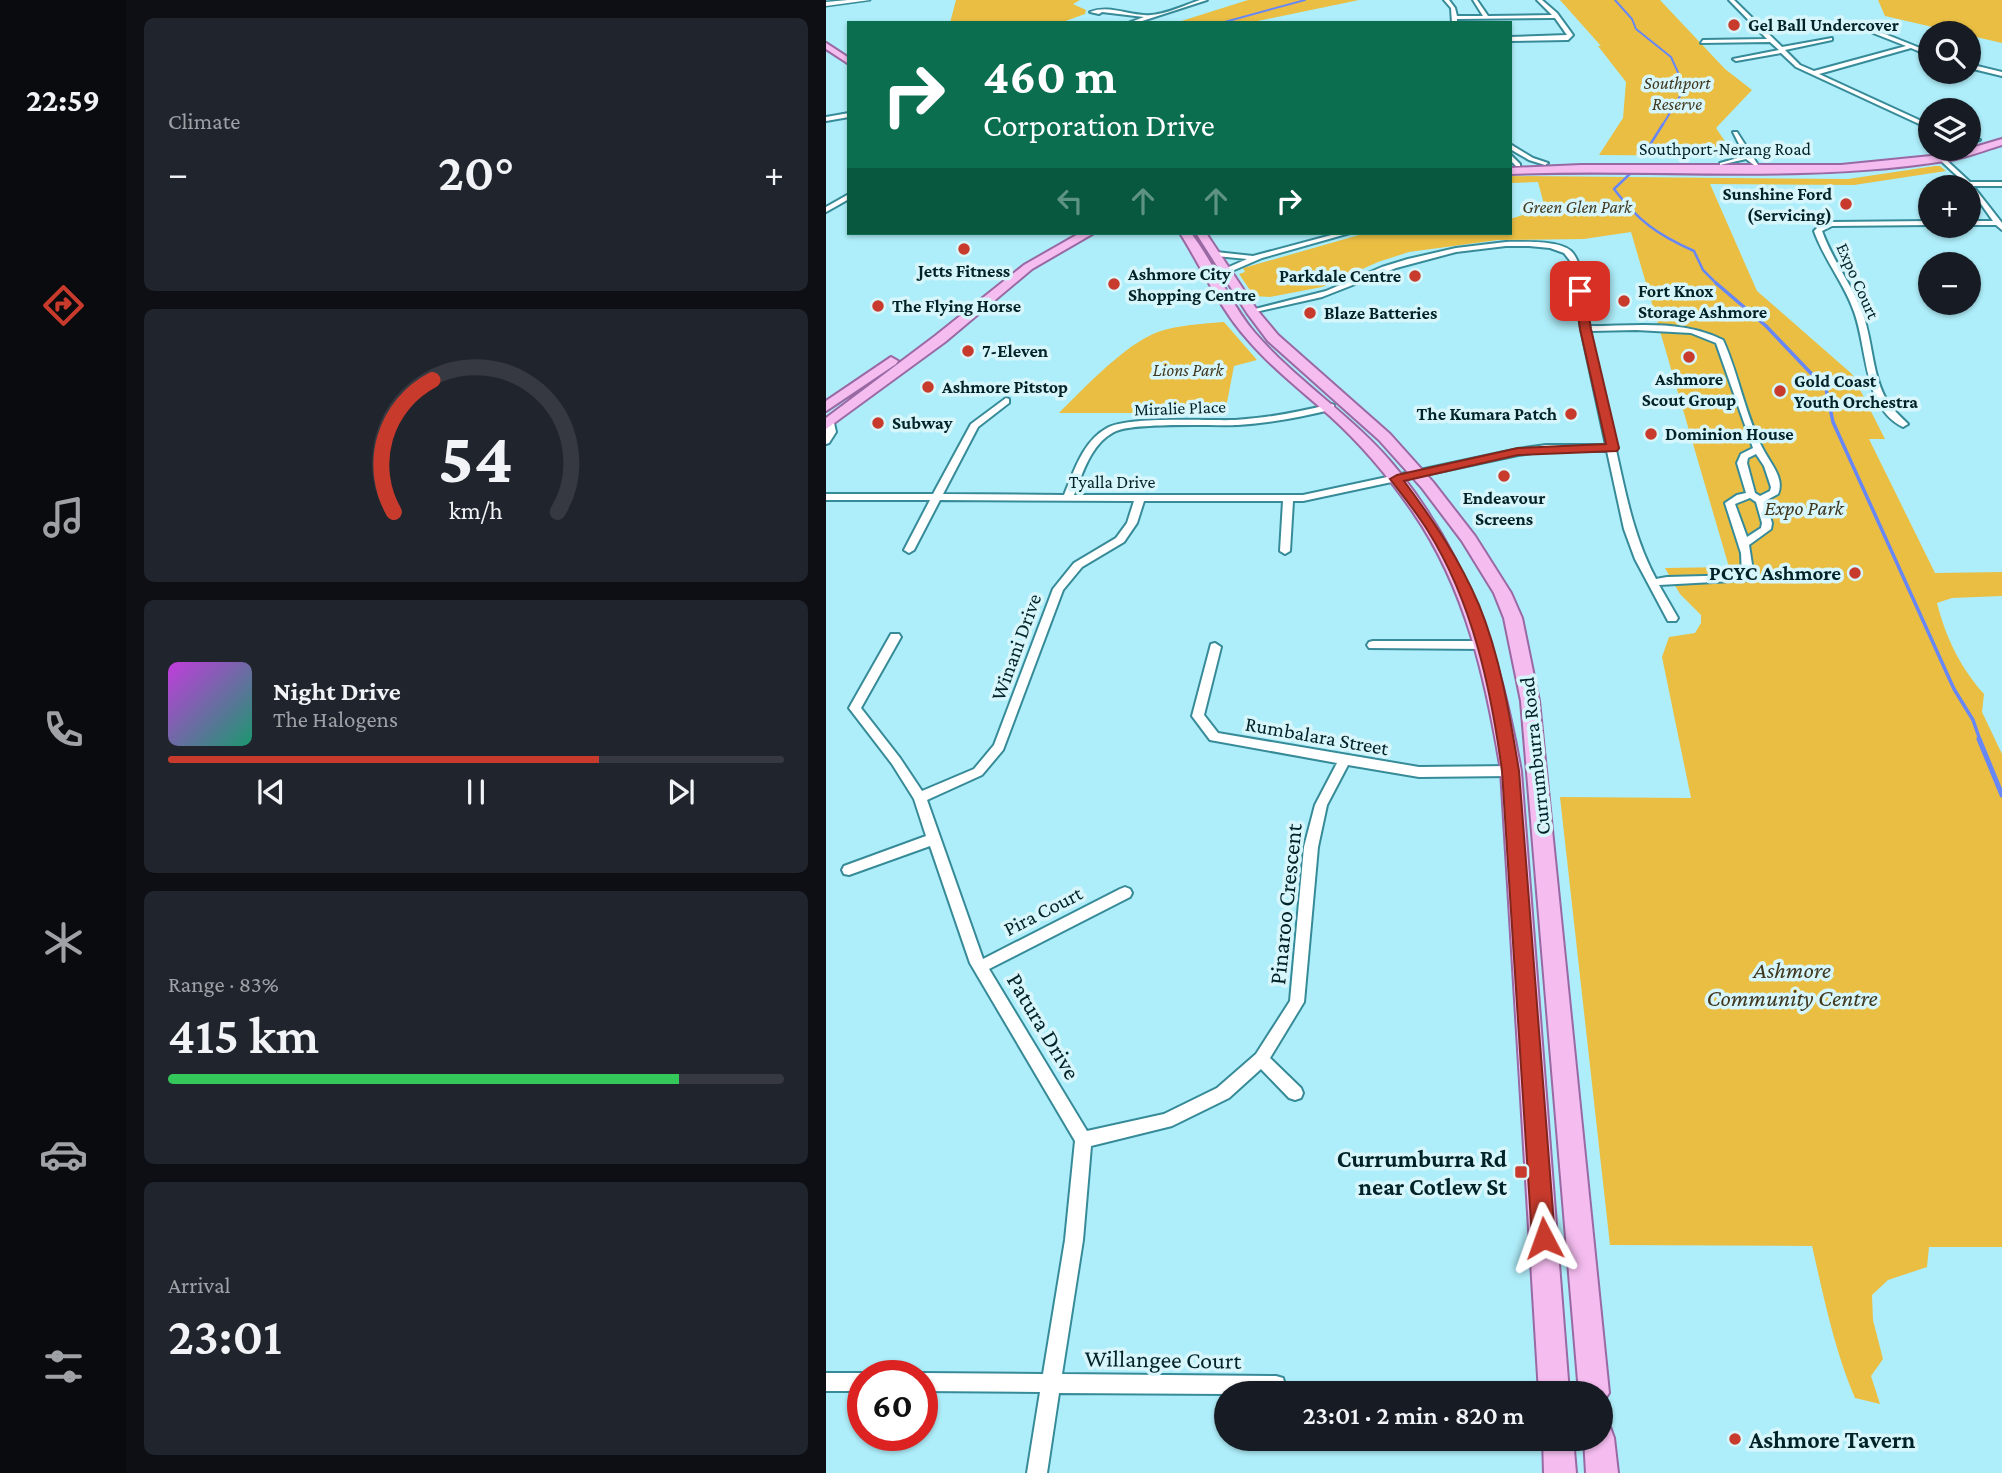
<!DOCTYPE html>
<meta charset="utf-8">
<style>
:root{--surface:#171b24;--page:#20242c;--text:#f1f3f6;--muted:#9ea1a6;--line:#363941;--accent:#c73a2c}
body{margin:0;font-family:"Crimson Pro",serif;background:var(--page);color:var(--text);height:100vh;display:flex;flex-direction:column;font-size:26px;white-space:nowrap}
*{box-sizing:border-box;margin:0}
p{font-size:23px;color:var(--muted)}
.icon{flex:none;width:38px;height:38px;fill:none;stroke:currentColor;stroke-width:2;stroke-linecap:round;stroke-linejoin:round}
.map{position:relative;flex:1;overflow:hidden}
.details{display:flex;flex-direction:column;gap:18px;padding:18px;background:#0d0f14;width:700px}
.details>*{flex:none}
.top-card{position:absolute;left:21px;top:21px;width:665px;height:214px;border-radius:0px;box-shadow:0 2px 5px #0004;background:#0b6e4f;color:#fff;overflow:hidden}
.fabs{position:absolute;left:1092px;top:21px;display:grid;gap:14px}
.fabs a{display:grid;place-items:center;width:63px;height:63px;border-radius:50%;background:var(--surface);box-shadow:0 2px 5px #0004;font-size:35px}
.speed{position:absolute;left:21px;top:1360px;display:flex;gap:14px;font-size:35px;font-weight:700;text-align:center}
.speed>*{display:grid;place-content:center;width:91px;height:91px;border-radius:50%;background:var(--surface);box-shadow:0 2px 5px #0004;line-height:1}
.speed .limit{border:10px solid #d22;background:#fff;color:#111}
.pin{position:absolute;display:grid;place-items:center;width:60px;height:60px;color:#fff;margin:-30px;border-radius:14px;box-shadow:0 4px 10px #0006}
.me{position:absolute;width:77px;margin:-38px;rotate:356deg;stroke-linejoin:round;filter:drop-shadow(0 0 5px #0008)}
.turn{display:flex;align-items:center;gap:24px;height:147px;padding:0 21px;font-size:32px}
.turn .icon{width:91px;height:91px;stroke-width:2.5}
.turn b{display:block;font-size:49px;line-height:60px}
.lanes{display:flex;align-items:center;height:66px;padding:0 21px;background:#0003;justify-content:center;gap:35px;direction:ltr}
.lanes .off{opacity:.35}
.big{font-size:52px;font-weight:600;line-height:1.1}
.details .tile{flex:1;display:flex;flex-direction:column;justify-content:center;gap:10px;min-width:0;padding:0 24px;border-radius:10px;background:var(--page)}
.details .dial{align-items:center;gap:0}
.dial svg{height:182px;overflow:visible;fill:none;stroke:var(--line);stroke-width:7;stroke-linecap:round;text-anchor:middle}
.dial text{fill:var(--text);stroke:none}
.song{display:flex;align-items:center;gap:21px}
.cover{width:84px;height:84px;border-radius:10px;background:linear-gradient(135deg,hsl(290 70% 55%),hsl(160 70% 35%))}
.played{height:7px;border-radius:4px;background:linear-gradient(90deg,var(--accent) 70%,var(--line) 70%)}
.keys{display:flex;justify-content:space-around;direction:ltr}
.heat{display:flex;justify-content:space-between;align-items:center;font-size:38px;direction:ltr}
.charge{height:10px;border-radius:5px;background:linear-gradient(90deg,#34c759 83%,var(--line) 0)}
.trip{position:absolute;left:388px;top:1381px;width:399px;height:70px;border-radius:35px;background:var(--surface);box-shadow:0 2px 5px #0004;font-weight:600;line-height:70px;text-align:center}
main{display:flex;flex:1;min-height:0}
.menu{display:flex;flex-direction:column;width:126px;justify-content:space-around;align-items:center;background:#090b0e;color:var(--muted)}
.menu .icon{width:49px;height:49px}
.menu .current{color:var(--accent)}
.menu b{font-size:32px;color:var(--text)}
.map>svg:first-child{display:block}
.green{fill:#e9be43}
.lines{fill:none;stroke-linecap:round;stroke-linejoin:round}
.stream-far3{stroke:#6887f7;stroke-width:2}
.stream-far2{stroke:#6887f7;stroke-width:2.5}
.stream-far1{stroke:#6887f7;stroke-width:3.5}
.stream{stroke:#6887f7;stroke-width:5}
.minor-casing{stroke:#378b99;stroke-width:4}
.tertiary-casing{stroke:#378b99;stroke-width:3}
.primary-casing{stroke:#9969a3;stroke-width:4}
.minor{fill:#fff;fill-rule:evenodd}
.tertiary{fill:#fff;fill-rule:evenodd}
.primary{fill:#f4bcef;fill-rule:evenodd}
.route{fill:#c73a2c;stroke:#81261d;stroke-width:2}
.poi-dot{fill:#c73a2c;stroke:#d7f6fb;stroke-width:2.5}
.labels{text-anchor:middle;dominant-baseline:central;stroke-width:7;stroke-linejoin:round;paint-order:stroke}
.far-poi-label{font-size:18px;font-weight:bold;fill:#002329;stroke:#d7f6fb;text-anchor:start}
.far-park-label{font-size:18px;font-style:italic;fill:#413820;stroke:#d7f6fb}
.far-street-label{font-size:18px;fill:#002329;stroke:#d7f6fb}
.park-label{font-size:21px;font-style:italic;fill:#413820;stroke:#d7f6fb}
.poi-label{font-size:21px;font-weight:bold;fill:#002329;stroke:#d7f6fb;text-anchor:end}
.street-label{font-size:21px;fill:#002329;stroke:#d7f6fb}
.near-street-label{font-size:24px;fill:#002329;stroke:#d7f6fb}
.near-park-label{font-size:24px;font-style:italic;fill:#413820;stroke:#d7f6fb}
.near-poi-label{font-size:24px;font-weight:bold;fill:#002329;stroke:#d7f6fb;text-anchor:end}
</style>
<main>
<nav class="menu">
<b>22:59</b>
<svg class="icon current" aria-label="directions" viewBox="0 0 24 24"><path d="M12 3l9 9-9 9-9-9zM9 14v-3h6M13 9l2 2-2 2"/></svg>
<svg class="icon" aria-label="music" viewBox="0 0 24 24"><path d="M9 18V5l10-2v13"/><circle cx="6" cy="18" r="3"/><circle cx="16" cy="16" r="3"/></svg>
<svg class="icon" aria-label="phone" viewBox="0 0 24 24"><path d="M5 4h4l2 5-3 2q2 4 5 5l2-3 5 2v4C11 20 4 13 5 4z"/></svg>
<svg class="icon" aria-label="climate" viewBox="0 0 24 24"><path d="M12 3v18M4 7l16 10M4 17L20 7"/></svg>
<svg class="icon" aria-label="car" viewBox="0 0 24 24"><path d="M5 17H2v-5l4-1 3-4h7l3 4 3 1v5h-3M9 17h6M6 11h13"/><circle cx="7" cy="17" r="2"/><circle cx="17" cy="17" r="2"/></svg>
<svg class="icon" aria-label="filters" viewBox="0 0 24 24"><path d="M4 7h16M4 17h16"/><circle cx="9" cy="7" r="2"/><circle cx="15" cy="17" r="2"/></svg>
</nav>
<section class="details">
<div class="tile"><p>Climate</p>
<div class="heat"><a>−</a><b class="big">20°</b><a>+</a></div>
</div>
<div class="tile dial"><svg viewBox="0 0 100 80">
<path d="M14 69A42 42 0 1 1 86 69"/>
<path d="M14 69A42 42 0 0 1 31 11" stroke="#c73a2c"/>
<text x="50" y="56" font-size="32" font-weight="700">54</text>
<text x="50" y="72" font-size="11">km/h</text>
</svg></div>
<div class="tile">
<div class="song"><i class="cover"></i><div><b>Night Drive</b><p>The Halogens</p></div></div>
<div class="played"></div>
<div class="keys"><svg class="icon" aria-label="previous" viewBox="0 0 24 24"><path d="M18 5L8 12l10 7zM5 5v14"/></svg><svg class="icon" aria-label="pause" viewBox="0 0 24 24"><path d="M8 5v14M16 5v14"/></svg><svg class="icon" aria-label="next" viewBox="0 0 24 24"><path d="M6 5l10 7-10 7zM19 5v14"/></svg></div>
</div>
<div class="tile"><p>Range · 83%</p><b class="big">415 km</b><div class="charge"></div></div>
<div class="tile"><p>Arrival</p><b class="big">23:01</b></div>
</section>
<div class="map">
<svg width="1176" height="1473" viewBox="0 0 1176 1473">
<rect width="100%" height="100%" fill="#aeeefa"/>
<path class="green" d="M 130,0 L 254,0 L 247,4 L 260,10 L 259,14 L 234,23 L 124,23 Z
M 422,0 L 533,0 L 422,23 L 349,23 Z
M 734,0 L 834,0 L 899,69 L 926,90 L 890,128 L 909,156 L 773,155 L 797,118 L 800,82 L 772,46 L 775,46 Z
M 1052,0 L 1176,0 L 1176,43 L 1059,16 Z
M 1109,166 L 1114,166 L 1120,171 L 1028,185 L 884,184 L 931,291 L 1026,374 L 1059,439 L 1043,439 L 1109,573 L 1176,572 L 1176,596 L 1126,598 L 1111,603 C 1120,638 1134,667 1158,694 L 1156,712 L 1176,754 L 1176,1247 L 1103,1247 L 1101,1267 L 1062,1280 L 1046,1295 L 1047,1320 L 1057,1359 L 1045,1376 L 1054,1404 L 1029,1398 C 1008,1349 998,1298 986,1246 L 784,1245 L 734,797 L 865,798 L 836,657 L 843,637 L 869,633 L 875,623 L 875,615 L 854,594 L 839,568 L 903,567 L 805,232 L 758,239 L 672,240 L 583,252 L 552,262 L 496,287 L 444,297 L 428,296 L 413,274 L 419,272 L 417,268 L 421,267 L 540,233 L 684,233 L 684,219 L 719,208 L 712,182 L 684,183 L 684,176 L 1022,179 Z
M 398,322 L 431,360 L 408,366 L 399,413 L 233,413 C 257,389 293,351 323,336 C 344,325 375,324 398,322 Z"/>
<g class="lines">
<path class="stream-far3" d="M 789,0 L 806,19 L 810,29 L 845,57 L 859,88 L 836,126
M 395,23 L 479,0"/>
<path class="stream-far2" d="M 817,156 L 837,124
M 806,172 L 788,189 C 812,221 832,235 868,251 L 877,270 L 891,284"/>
<path class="stream-far1" d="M 890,283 L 940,326 L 1000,389 L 1007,422 L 1128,689 L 1147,720 L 1154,740"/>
<path class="stream" d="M 1153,739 L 1176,795"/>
<defs>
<path id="minor" d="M 374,0 L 381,0 L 310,23 L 302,23 L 318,17 L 276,12 L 273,14 L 264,12 C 284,4 305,17 325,15 C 341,14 359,5 374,0 Z
M 618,0 L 623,0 L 629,8 L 631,16 L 657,16 L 647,0 L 651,0 L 662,16 L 726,15 L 711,0 L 716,0 L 731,13 L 747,35 L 742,40 L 684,41 L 684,37 L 741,35 L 729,18 L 726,18 L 631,19 L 631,23 L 626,23 L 625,8 Z
M 903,0 L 908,0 L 956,47 L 1006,38 L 1006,40 L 959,50 L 974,65 L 988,71 L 1080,46 L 1042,31 L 1044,28 L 1104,52 L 1104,56 L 1085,48 L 993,74 L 1104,125 L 1104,129 L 970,67 L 955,53 L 910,61 L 907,59 L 953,50 L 944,42 L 875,43 L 877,40 L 941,39 Z
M 1143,64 L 1176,72 L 1176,76 L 1143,68 Z
M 23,113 L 23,117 L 0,121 L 0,117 Z
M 907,132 L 911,132 L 932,165 L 928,165 L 920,159 L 894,165 L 894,163 L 919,156 Z
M 1143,138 L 1154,140 L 1143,142 Z
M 684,144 L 707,158 L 722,163 L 719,165 L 703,160 L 684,149 Z
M 684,154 L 694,164 L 694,166 L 690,166 L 684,160 Z
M 1113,157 L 1117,157 L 1144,182 L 1176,182 L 1176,186 L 1147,186 L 1176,223 L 1176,230 L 1170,225 L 1143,225 L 1143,221 L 1167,221 L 1143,187 L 1113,159 Z
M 23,194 L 23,199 L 0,212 L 0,207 Z
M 1104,221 L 1104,225 L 1006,226 L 996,231 C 1006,259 1024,282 1035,309 C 1047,338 1045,372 1060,399 C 1066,409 1074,416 1082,424 L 1077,427 C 1036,407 1042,346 1027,309 C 1017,282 998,259 988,231 L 993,226 L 1006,222 Z
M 513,233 L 524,233 L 436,258 L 399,274 L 396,274 L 396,270 L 421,259 L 390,256 L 386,254 L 390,252 L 427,256 Z
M 680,242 C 696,242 733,240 745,251 C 759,264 760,308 763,326 C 808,326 856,319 897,340 C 913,375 919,415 937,449 C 944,463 959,478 952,494 L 939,501 L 946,523 L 945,529 L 923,545 L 927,571 L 924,580 L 833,585 L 852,618 L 850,621 L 842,621 L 809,559 L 798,529 L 781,451 L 720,451 L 692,455 L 477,501 L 467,501 L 464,551 L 459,554 L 454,551 L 457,501 L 318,501 L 311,523 L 298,542 L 256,567 L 237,590 L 177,750 L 156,775 L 101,800 L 157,959 L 294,889 L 299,887 L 304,889 L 306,893 L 304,897 L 163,969 L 261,1131 L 338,1114 L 391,1088 L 430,1054 L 464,1001 L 478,847 L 489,805 L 511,763 L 384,740 L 366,716 L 385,644 L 389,643 L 395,647 L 378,715 L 392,733 L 593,767 L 685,766 L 689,768 L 691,771 L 689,774 L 685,776 L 593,777 L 522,765 L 501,805 L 492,847 L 478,1002 L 444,1058 L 475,1088 L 477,1093 L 475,1098 L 469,1100 L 463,1098 L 435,1069 L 403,1098 L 346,1126 L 265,1146 L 257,1240 L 236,1374 L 450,1376 L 457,1378 L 459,1385 L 457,1392 L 401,1394 L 233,1393 L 221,1473 L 201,1473 L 214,1392 L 96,1391 L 96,1376 L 89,1376 L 96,1373 L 217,1374 L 239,1240 L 249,1141 L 144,963 L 104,846 L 23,875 L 18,874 L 16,870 L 18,866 L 100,836 L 88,799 L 66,764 L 23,708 L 65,634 L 73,634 L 75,637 L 35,708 L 74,758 L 96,791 L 148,769 L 168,745 L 227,589 L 248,563 L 290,538 L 301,523 L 308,501 L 114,500 L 88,550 L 83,553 L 78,550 L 104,500 L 0,500 L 0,494 L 107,494 L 145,424 L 180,398 L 183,399 L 183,403 L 152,427 L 117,494 L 238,495 C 248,471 257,441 281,428 C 303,416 380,421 409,420 C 442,418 473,412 505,404 L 508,405 L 508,409 C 476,417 445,423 412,425 C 386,426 306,422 288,432 C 265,444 257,472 248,495 L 477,495 L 692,449 L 720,445 L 780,445 L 755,329 L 745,262 L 738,253 L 724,248 L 703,246 L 680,246 L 630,252 L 570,268 L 496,297 L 425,313 L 421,311 L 500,291 L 556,267 L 582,259 L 630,248 ZM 810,330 L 865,333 L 890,343 L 927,448 L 915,454 L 911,463 L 920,493 L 911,495 L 899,503 L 915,553 L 916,575 L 841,577 L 830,579 C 808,538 800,495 790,450 L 792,448 L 789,446 L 764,331 ZM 930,454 L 938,466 L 945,487 L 944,491 L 934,496 L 929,493 L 921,463 L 922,458 ZM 924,498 L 930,502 L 936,523 L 935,528 L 921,537 L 909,504 Z
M 3,420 L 8,423 L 10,432 L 3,443 L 0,444 L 0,421 Z
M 547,641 L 659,641 L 665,645 L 659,649 L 543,648 L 541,645 L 543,642 Z
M 0,1373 L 37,1373 L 44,1376 L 37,1376 L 37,1391 L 0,1391 Z"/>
<path id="tertiary" d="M 22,0 L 44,0 L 0,6 L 0,2 Z"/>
<path id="primary" d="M 0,43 L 23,58 L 23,64 L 0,49 Z
M 1176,139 L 1176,145 C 1159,150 1142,157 1125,160 C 980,184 831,168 684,174 L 684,168 L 755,165 L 1015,165 L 1125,154 Z
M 254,233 L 268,233 L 206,269 L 119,342 L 0,429 L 0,418 L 109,336 L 198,265 Z
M 354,233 L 365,233 L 372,243 C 392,272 406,306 429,333 C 473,384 532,419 574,473 C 646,565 675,659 695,771 L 743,1393 L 713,1393 L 675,771 C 660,680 640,589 587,512 C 563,477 535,444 504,416 C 476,391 446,368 422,340 C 394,309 376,268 354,233 Z
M 370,233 L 380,233 L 431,310 L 452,335 L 564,434 L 607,482 L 649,536 L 685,593 L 696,618 L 713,701 L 783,1393 L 775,1405 L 775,1393 L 753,1393 L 695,701 L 678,618 L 668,593 L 636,541 L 596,488 L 553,440 L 442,341 L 421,313 Z
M 65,357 L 72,361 L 70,364 L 0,411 L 0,401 Z
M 775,1424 L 784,1427 L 788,1438 L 792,1473 L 760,1473 L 758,1438 L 775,1438 Z
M 717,1438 L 747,1438 L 750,1473 L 718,1473 Z"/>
</defs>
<use href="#minor" class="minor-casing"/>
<use href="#tertiary" class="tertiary-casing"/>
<use href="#primary" class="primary-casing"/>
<use href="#minor" class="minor"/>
<use href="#tertiary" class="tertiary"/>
<use href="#primary" class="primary"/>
</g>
<path class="route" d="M 754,288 L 759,291 L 765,329 L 793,448 L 791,451 L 692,455 L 578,481 C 607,520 634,560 653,605 C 674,656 684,716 693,771 L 729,1238 L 725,1246 L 718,1249 L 710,1246 L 706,1238 L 676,771 C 665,689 647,603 602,531 C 591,513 577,496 564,479 L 571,475 L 692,448 L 780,444 L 754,329 L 749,291 Z"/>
<g class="poi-dot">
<circle cx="908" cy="25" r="7"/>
<circle cx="1020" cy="204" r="7"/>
<circle cx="138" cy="249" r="7"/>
<circle cx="589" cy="276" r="7"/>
<circle cx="288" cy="284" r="7"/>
<circle cx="798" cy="301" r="7"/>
<circle cx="52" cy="306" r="7"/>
<circle cx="484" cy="313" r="7"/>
<circle cx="142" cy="351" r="7"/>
<circle cx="863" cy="357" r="7"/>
<circle cx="102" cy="387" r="7"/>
<circle cx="954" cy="391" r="7"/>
<circle cx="745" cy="414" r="7"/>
<circle cx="52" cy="423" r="7"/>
<circle cx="825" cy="434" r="7"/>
<circle cx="678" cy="476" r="7"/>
<circle cx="1029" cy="573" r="7"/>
<rect x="688" y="1165" width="14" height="14" rx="3.5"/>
<circle cx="909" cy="1439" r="7"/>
</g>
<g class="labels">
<g class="far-poi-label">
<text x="922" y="25">Gel Ball Undercover</text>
<text x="1006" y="194" text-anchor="end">Sunshine Ford<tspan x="1006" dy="21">(Servicing)</tspan></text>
<text x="138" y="271" text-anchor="middle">Jetts Fitness</text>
<text x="302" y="274">Ashmore City<tspan x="302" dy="21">Shopping Centre</tspan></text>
<text x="575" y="276" text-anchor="end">Parkdale Centre</text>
<text x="812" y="291">Fort Knox<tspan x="812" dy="21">Storage Ashmore</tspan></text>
<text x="66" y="306">The Flying Horse</text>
<text x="498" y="313">Blaze Batteries</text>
<text x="156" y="351">7-Eleven</text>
<text x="863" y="379" text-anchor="middle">Ashmore<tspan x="863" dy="21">Scout Group</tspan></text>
<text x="968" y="381">Gold Coast<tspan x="968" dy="21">Youth Orchestra</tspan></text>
<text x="116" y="387">Ashmore Pitstop</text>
<text x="731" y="414" text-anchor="end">The Kumara Patch</text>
<text x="66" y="423">Subway</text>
<text x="839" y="434">Dominion House</text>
<text x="678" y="498" text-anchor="middle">Endeavour<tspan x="678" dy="21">Screens</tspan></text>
</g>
<g class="far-park-label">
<text x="851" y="83">Southport<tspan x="851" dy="21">Reserve</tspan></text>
<text x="751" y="207">Green Glen Park</text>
<text x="362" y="370">Lions Park</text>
</g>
<g class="far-street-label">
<text x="899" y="149">Southport-Nerang Road</text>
<text transform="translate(1032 281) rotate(66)">Expo Court</text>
<text transform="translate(354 408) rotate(-2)">Miralie Place</text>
<text x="286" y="482">Tyalla Drive</text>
</g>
<g class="park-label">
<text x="978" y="508">Expo Park</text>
</g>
<g class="poi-label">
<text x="1015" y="573">PCYC Ashmore</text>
</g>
<g class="street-label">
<text transform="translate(190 647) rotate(-70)">Winani Drive</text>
<text transform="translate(491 736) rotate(10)">Rumbalara Street</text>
<text transform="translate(709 756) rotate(-96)">Currumburra Road</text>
<text transform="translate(217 911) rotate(-27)">Pira Court</text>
</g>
<g class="near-street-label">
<text transform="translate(459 904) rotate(-84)">Pinaroo Crescent</text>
<text transform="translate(218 1026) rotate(59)">Patura Drive</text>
<text transform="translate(337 1359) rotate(1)">Willangee Court</text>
</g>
<g class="near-park-label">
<text x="966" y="969">Ashmore<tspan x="966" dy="28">Community Centre</tspan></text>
</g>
<g class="near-poi-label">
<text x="681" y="1158">Currumburra Rd<tspan x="681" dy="28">near Cotlew St</tspan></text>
<text x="923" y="1439" text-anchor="start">Ashmore Tavern</text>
</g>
</g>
</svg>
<div class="fabs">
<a><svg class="icon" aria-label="search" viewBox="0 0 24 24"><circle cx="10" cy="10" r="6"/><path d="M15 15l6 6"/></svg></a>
<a><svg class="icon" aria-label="layers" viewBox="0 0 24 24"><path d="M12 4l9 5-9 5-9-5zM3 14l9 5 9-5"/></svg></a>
<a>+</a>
<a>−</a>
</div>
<div class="speed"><div class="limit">60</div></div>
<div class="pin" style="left:754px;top:291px;background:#d93025"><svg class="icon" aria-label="arrive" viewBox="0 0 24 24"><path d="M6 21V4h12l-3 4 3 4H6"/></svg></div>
<svg class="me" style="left:718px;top:1238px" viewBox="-20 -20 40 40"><path d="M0-17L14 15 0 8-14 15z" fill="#c73a2c" stroke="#fff" stroke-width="4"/></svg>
<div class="trip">23:01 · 2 min · 820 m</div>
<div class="top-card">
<div class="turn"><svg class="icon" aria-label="right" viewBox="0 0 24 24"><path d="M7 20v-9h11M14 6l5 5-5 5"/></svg><div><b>460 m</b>Corporation Drive</div></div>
<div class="lanes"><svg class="icon off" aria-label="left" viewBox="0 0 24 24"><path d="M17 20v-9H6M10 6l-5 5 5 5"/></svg><svg class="icon off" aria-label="ahead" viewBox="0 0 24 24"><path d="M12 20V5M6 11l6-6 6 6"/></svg><svg class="icon off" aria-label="ahead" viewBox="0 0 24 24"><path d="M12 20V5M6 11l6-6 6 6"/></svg><svg class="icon" aria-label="right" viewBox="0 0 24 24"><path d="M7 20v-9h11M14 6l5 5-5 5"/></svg></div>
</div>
</div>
</main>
